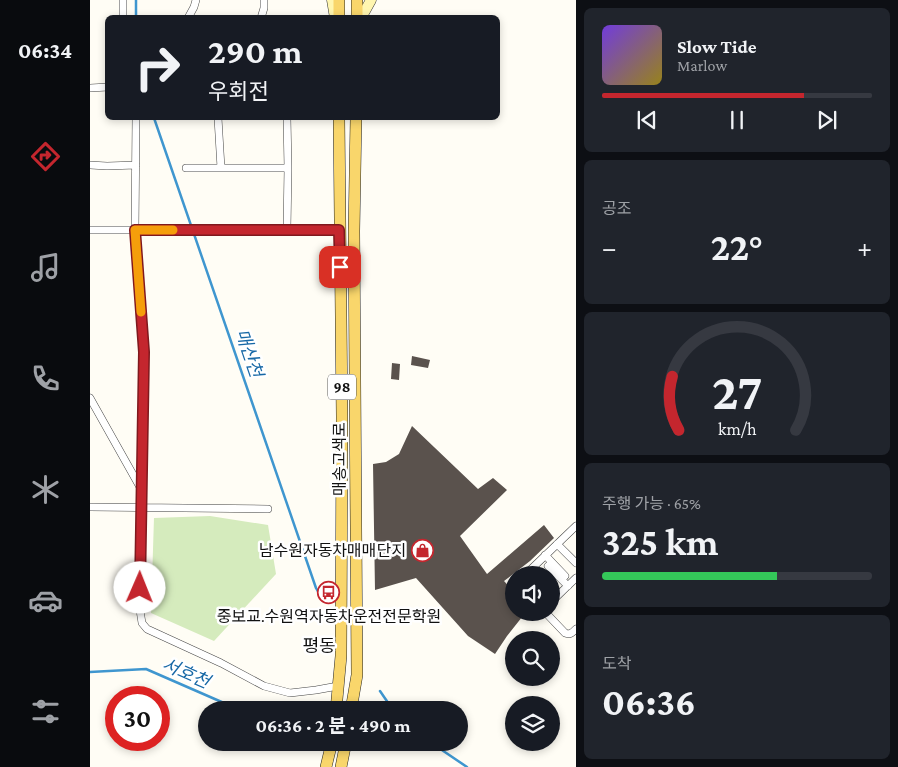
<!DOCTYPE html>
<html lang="ko">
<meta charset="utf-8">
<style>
:root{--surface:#171b24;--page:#20242c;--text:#f1f3f6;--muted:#9ea1a6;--line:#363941;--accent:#c4262e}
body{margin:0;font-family:"Crimson Pro","Noto Sans KR",serif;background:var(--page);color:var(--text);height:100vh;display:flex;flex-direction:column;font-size:19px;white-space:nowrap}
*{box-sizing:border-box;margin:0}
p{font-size:16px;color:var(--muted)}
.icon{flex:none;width:28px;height:28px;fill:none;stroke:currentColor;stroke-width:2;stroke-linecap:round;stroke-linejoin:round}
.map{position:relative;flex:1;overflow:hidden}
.drawer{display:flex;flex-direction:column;gap:8px;padding:8px;background:#0d0f14;width:322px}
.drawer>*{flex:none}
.hud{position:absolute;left:15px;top:15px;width:395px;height:105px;border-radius:8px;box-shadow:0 2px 8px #0003;background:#171b24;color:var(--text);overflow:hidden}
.controls{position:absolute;left:415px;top:566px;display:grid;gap:10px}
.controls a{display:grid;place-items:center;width:55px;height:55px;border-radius:50%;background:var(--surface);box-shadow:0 2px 8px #0003;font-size:25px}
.speed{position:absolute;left:15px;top:686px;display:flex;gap:10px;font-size:25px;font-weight:700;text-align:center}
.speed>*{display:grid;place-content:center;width:65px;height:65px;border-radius:50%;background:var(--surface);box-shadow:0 2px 8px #0003;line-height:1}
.speed .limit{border:8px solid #d22;background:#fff;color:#111}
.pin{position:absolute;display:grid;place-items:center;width:42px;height:42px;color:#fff;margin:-21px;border-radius:10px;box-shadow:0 2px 8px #0006}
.me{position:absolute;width:55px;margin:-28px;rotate:1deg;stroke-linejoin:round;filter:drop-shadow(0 0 4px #0008)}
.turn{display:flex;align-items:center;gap:18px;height:105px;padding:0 20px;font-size:22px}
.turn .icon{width:65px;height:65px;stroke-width:2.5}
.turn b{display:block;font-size:35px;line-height:42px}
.big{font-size:38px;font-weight:700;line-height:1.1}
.drawer .tile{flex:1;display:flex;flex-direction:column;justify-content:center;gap:8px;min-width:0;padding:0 18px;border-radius:8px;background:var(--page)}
.drawer .dial{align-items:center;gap:0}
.dial svg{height:130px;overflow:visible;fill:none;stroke:var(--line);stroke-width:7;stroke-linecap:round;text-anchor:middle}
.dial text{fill:var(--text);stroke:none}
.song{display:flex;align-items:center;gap:15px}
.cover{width:60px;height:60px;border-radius:8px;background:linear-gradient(135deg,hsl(260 70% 55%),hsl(50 70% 35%))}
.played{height:5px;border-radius:2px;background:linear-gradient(90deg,var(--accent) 75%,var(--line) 75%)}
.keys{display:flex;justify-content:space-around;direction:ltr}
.heat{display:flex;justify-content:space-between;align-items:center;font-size:28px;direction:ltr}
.charge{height:8px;border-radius:4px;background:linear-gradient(90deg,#34c759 65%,var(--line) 0)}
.trip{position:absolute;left:108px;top:701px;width:270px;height:50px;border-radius:25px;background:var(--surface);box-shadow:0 2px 8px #0003;font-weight:700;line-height:50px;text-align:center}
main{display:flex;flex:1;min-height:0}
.tab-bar{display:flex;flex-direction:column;width:90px;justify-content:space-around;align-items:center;background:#090b0e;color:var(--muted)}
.tab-bar .icon{width:35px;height:35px}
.tab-bar .current{color:var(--accent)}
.tab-bar b{font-size:22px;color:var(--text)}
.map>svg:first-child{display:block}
.green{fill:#d5ebbd}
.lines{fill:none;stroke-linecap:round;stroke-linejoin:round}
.stream{stroke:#3f96cf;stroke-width:2.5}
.building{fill:#5a524d}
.street-casing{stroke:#444;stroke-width:8}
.secondary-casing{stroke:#333;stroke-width:11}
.primary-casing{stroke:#222;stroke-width:12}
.street{stroke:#fff;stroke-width:7}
.secondary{stroke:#fff6b0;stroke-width:10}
.primary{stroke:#f9d66b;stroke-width:11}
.route-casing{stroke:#7f191e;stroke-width:12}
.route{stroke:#c4262e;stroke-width:9}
.slow{stroke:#f59e0b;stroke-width:9}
.labels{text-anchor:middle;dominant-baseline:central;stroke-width:5;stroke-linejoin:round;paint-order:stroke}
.shield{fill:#fff;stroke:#585858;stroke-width:1}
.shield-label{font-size:15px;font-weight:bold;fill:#111}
.street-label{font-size:16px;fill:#111;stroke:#fff}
.poi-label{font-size:16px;fill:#111;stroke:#fff;text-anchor:end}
.water-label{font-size:18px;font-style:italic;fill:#1768a6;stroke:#fff}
.neighbourhood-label{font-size:18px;fill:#111;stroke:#fff}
</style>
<main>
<nav class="tab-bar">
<b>06:34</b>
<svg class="icon current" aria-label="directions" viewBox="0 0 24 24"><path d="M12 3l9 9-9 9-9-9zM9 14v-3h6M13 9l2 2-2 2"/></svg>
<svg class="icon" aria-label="music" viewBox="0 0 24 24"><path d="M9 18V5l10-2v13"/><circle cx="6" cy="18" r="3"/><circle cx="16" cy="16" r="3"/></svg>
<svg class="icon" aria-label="phone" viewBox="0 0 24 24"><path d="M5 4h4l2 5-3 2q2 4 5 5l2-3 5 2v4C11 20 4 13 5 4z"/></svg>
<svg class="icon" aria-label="climate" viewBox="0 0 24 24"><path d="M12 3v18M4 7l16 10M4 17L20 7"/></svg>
<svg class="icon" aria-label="car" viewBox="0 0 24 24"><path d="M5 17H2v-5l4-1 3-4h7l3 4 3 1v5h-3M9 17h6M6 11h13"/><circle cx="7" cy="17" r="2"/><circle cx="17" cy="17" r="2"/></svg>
<svg class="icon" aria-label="filters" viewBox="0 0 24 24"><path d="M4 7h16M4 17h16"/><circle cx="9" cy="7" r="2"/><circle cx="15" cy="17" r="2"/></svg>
</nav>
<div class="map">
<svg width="486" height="767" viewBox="0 0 486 767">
<rect width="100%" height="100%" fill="#fffdf5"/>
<path class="green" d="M 120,516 L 178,525 L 186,574 L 124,641 L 61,613 L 64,518 Z"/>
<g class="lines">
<path class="stream" d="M 46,18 L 46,0
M 64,118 L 226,588 L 231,597
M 0,672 L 56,669 L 150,710
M 290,691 L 303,710
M 340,742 L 377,767"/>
</g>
<path class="building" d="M 322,356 L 340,360 L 338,368 L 321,365 Z
M 302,363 L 310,364 L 309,380 L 301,379 Z
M 322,426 L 388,489 L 403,478 L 417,490 L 370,536 L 397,574 L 454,525 L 464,538 L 440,561 L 414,581 L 424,592 L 424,612 L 436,612 L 417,636 L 405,654 L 378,636 L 326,578 L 285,590 L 283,464 L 296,462 L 309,454 Z"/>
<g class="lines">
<defs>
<path id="street" d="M 33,0 L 33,18
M 98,18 L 104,7 L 106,0
M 171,18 L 174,8 L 174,0
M 0,88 L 18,87
M 46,118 L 45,230 L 54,352 L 50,507 L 49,604 L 52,623 L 57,629 L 131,663 L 174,686 L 200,693 L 226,690 L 248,686
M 128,118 L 131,168
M 197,118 L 198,168 L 197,229
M 0,165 L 17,166 L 46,165
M 96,168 L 198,168
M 0,230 L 249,230
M 0,398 L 50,487
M 0,507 L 178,509
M 467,544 L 486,563
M 455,555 L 475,576
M 458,566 L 478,586
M 442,569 L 448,575
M 435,575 L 486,526
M 461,580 L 462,580
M 461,588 L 462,589
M 461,602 L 486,578
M 455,612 L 475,633 C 480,635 482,633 486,629"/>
<path id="secondary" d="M 242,0 L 245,18
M 271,18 L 281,0"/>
<path id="primary" d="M 267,0 L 267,18
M 249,18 L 249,0
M 246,710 L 251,656 L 252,416 L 249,118
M 261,710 L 267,675 L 264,231 L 266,118
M 236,767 L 242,742
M 251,767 L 256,742"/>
</defs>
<use href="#street" class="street-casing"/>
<use href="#secondary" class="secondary-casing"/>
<use href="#primary" class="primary-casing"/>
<use href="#street" class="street"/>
<use href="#secondary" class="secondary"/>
<use href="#primary" class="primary"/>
</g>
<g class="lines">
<defs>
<path id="route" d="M 50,588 L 54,352 L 45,230 L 249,230 L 250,267"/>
</defs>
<use href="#route" class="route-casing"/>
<use href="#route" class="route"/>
<path class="slow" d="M 51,312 L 45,230 L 83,230"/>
</g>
<defs>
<symbol id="shop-ring" viewBox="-11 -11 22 22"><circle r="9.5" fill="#fff" stroke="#c4262e" stroke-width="1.5"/><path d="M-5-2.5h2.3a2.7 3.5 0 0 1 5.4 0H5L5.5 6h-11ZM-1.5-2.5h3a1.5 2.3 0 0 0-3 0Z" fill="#c4262e"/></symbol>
<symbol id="bus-ring" viewBox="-11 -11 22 22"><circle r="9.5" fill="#fff" stroke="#c4262e" stroke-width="1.5"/><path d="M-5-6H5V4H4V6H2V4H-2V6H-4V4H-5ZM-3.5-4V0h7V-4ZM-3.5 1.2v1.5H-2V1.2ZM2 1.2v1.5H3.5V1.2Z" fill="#c4262e"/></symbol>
</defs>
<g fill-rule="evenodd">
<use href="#shop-ring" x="320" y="538" width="25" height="25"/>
<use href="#bus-ring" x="226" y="580" width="25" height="25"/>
</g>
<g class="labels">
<rect class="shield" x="238" y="374.5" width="28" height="25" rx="4"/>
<g class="shield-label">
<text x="252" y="387">98</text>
</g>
<g class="street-label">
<text transform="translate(249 459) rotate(-90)">매송고색로</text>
</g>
<g class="poi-label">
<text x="316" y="550">남수원자동차매매단지</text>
<text x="239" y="616" text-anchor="middle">중보교.수원역자동차운전전문학원</text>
</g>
<g class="water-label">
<text transform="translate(159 353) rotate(71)">매산천</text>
<text transform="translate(96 673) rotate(24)">서호천</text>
</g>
<g class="neighbourhood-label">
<text x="229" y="646">평동</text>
</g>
</g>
</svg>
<div class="controls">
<a><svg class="icon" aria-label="sound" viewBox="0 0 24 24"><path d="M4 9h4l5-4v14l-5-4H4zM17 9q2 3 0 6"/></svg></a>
<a><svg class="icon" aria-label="search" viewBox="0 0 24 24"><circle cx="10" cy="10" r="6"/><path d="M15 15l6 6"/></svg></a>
<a><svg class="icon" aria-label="layers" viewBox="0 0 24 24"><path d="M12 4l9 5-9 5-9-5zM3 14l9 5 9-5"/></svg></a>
</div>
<div class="speed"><div class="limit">30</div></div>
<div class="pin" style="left:250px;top:267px;background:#d93025"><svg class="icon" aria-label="arrive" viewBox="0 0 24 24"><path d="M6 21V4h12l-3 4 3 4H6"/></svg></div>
<svg class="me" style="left:50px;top:588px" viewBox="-20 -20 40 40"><circle r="19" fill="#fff"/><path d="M0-13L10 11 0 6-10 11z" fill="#c4262e"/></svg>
<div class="trip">06:36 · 2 분 · 490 m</div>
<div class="hud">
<div class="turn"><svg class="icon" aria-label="right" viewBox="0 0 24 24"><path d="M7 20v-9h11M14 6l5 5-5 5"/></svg><div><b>290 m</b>우회전</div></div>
</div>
</div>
<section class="drawer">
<div class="tile">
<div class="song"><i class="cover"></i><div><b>Slow Tide</b><p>Marlow</p></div></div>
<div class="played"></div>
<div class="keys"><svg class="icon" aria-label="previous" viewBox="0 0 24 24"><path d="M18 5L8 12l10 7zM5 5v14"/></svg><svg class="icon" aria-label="pause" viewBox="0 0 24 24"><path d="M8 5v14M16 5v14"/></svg><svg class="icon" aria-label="next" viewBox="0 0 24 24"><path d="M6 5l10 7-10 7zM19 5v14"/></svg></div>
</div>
<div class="tile"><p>공조</p>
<div class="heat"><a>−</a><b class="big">22°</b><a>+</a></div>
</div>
<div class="tile dial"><svg viewBox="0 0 100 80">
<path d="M14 69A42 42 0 1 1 86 69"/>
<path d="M14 69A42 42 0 0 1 10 36" stroke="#c4262e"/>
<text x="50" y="56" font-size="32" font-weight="700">27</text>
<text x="50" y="72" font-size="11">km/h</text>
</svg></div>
<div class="tile"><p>주행 가능 · 65%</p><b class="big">325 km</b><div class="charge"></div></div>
<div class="tile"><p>도착</p><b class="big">06:36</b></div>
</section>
</main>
